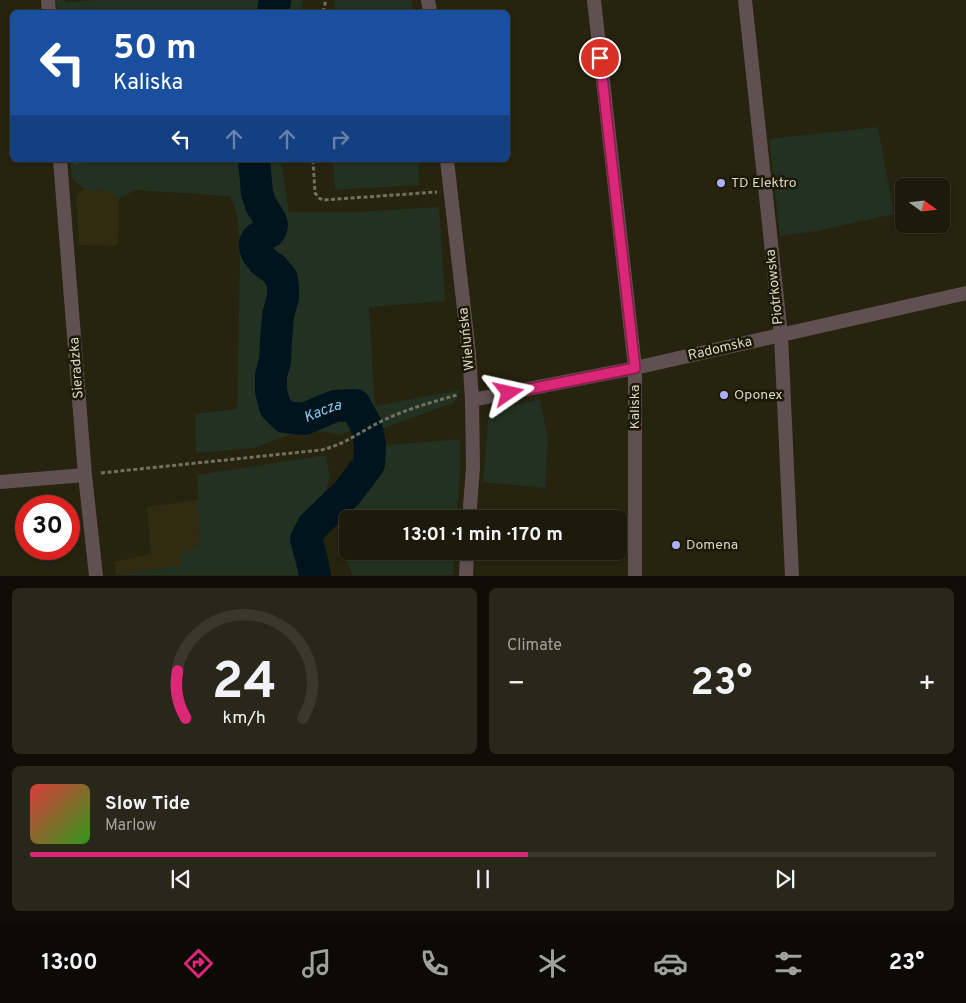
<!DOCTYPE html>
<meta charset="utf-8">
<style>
:root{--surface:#1c1a0b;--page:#292719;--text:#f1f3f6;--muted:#a0a19d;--line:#3a382c;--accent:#db2777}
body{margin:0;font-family:Overpass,sans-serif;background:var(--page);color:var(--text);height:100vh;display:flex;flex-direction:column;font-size:19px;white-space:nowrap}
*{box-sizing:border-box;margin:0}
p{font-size:16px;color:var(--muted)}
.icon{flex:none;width:28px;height:28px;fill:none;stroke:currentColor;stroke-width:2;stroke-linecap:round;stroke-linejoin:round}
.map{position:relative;height:576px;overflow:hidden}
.drawer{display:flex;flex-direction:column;gap:12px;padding:12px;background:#0f0e06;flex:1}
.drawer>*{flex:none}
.guide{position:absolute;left:10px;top:10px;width:500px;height:152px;border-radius:8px;box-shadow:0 1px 4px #0004,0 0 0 1px var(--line);background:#1a4fa0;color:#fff;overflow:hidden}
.needle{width:32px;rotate:105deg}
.fabs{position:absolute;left:895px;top:178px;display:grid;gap:10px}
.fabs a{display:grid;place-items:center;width:55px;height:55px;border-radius:8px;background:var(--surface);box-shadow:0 1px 4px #0004,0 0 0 1px var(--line);font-size:25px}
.speed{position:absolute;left:15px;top:495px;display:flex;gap:10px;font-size:25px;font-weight:700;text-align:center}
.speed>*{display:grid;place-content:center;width:65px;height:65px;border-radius:50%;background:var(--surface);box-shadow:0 1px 4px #0004,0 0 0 1px var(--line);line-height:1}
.speed .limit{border:8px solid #d22;background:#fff;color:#111}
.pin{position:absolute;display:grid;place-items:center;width:42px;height:42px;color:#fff;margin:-21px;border:2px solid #fff;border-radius:50%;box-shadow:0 1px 5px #0007}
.me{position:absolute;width:55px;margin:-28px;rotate:79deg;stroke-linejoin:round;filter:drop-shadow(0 0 4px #0008)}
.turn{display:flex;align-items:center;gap:18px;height:105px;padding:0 20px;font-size:22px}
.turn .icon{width:65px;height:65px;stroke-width:2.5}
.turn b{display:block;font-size:35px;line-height:42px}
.lanes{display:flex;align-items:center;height:48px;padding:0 20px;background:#0003;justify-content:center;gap:25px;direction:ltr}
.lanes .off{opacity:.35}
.big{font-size:38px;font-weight:700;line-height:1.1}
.drawer .card{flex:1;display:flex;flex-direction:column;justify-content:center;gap:8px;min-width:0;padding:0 18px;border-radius:8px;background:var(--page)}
.drawer .dial{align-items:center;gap:0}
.dial svg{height:130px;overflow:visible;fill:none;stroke:var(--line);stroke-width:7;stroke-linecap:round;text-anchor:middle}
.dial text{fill:var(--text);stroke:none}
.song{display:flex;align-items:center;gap:15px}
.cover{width:60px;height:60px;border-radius:8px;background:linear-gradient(135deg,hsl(0 70% 55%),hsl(110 70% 35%))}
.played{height:5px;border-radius:2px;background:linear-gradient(90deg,var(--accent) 55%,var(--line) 55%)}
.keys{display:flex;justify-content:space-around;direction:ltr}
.heat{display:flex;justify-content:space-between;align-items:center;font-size:28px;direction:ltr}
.drawer .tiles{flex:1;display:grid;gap:12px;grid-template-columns:1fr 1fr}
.card:last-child{grid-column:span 2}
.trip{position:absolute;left:339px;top:510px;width:288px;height:50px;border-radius:8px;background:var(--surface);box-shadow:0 1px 4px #0004,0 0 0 1px var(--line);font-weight:700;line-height:50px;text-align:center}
.dock{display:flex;height:80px;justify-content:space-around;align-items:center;background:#0b0a04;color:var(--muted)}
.dock .icon{width:35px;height:35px}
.dock .on{color:var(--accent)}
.dock b{font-size:22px;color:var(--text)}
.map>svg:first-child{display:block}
.built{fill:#312c11}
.green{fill:#223122}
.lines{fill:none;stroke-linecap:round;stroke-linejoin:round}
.river{stroke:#00141e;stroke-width:32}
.path{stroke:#72705f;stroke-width:3;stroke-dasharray:4 2.5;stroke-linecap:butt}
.minor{stroke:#605051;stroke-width:14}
.route-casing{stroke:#8e194d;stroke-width:12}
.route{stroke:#db2777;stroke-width:9}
.poi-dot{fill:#acaffb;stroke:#1d1906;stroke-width:2}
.labels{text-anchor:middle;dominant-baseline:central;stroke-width:5;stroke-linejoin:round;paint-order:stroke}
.poi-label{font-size:14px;fill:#d7d5c8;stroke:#1d1906;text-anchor:start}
.street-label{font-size:14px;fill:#d7d5c8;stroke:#1d1906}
.water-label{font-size:15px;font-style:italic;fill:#8cc9e8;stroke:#1d1906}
</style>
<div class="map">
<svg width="966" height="576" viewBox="0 0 966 576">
<rect width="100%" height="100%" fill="#26230f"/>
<path class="built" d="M 83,189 L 110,191 L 115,193 L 119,199 L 118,244 L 113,246 L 79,245 L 76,196 Z
M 198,500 L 200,544 L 181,554 L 182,566 L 116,575 L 114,562 L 151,554 L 147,507 Z"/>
<path class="green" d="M 56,0 L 65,0 L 66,2 L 98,0 L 303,0 L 301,12 L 58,12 Z
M 334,0 L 412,0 L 413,12 L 335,12 Z
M 878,127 L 894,214 L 817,231 L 780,236 L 769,139 Z
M 70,160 L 281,160 L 289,212 L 356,212 L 439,207 L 445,301 L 369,307 L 375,406 L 460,390 L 453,403 L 376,431 L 375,414 L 352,419 L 353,429 L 340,435 L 313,430 L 283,437 L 254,448 L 196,453 L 195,414 L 237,409 L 240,260 C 240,244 239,209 229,196 L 135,190 L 119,199 C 108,185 99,193 84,189 C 80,187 75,181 72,178 Z
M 333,160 L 418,160 L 419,185 L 335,190 Z
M 540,399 L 548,439 L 545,488 L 483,482 L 489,411 Z
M 460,439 L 460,468 L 457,519 L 348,519 L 348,551 L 455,551 L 453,575 L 352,575 L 342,548 L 348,515 L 362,486 L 375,470 L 378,454 L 377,446 Z
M 326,455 L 330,478 L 322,499 L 303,520 L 298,549 L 306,564 L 308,575 L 116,575 L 181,566 L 181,554 L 200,544 L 197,475 Z"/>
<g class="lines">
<g class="river">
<path d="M 273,12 L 275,0"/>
<path id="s1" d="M 254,160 L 257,193 L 261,205 L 271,221 L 272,225 L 271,229 L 269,232 L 257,239 L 255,243 L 255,247 L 257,253 L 263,261 L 274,269 L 282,279 L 283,288 L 283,297 L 278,316 L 276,341 L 275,361 L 271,375 L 271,391 L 275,407 L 285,417 L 304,419 L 335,406 L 355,405 L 366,425 L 370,444 L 369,464 L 348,492 L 313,526 L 306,539 L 312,561 L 315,576"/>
</g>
<path class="path" d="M 323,12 L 326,0
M 313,160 L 315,193 L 319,198 L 323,200 L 437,192
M 74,162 L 110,160
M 101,473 L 321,450 C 345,445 362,430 384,420 C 407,409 432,402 457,395"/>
<path class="minor" d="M 48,0 L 49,12
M 428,0 L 430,12
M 594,0 L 635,368 L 635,576
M 745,0 L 781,336 L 792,576
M 60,160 L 85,475 L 96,576
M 447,160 L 469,353 L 472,400 L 473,468 L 469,519
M 472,400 L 635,368 L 966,293
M 0,482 L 85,475
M 466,576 L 467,551"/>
</g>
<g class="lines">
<defs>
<path id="route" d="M 509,393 L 635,368 L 600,58"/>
</defs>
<use href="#route" class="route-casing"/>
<use href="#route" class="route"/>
</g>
<g class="poi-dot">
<circle cx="721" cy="183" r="5"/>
<circle cx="724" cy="395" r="5"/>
<circle cx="676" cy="545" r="5"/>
</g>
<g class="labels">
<g class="poi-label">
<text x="731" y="183">TD Elektro</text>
<text x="734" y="395">Oponex</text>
<text x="686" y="545">Domena</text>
</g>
<g class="street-label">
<text transform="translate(775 287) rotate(-96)">Piotrkowska</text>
<text transform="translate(467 339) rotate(-96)">Wieluńska</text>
<text transform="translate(720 349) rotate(-13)">Radomska</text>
<text transform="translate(77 368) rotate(-94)">Sieradzka</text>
<text transform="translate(635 407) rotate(-90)">Kaliska</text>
</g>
<g class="water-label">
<text stroke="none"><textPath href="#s1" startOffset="325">Kacza</textPath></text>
</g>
</g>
</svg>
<div class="fabs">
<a><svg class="needle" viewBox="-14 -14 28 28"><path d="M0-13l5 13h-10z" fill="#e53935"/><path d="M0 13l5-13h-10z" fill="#a0a19d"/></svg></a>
</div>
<div class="speed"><div class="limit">30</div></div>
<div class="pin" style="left:600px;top:58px;background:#d93025"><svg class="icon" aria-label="arrive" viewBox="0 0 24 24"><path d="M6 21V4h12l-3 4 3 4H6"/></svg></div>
<svg class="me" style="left:509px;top:393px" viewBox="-20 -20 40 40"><path d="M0-17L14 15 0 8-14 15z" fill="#db2777" stroke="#fff" stroke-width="4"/></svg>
<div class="trip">13:01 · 1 min · 170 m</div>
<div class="guide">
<div class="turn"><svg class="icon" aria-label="left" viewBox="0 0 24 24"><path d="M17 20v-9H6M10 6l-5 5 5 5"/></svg><div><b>50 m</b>Kaliska</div></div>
<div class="lanes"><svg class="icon" aria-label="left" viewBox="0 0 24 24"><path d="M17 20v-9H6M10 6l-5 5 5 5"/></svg><svg class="icon off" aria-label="ahead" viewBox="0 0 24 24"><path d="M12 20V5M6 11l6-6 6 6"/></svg><svg class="icon off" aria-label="ahead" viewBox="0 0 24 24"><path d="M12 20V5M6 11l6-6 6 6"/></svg><svg class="icon off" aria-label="right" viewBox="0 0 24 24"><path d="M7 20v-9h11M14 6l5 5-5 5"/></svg></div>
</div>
</div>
<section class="drawer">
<div class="tiles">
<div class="card dial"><svg viewBox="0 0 100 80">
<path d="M14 69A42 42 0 1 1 86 69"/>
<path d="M14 69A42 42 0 0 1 9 40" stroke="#db2777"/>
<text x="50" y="56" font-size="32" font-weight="700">24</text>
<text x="50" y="72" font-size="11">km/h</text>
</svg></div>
<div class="card"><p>Climate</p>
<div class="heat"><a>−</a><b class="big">23°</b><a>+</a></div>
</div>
<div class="card">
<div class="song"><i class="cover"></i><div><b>Slow Tide</b><p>Marlow</p></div></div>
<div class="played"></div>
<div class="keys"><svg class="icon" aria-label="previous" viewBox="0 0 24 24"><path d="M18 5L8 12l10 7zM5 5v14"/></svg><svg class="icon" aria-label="pause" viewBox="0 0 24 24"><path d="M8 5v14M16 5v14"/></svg><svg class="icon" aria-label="next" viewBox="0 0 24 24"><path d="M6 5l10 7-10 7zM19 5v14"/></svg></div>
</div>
</div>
</section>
<nav class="dock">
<b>13:00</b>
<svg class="icon on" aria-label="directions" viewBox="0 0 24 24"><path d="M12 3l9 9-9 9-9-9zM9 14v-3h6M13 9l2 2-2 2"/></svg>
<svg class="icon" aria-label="music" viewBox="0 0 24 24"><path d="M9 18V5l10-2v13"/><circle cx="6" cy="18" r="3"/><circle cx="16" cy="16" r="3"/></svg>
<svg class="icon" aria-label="phone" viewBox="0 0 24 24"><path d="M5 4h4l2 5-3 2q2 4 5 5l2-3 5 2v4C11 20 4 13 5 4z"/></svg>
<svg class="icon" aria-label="climate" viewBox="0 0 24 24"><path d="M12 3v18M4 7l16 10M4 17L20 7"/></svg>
<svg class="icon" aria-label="car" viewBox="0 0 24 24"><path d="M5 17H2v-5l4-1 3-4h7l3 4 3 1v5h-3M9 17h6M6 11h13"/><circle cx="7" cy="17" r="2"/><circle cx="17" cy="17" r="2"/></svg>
<svg class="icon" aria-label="filters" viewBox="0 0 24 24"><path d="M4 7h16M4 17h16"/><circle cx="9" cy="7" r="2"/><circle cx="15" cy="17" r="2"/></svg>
<b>23°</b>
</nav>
